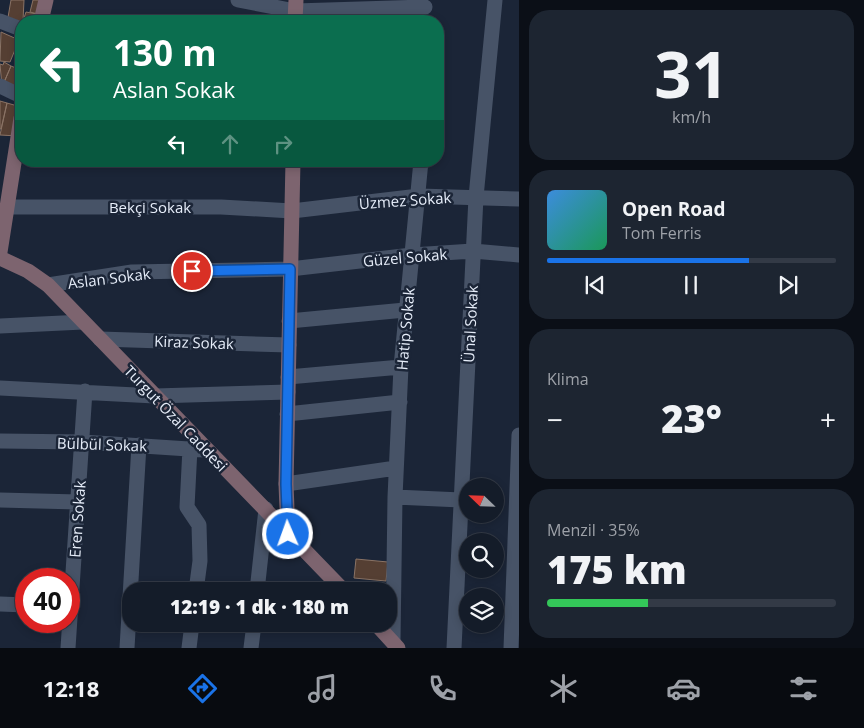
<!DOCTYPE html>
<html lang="tr">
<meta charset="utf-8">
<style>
:root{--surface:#141c29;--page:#1d2531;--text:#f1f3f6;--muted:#9da1a8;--line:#333a46;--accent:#1a73e8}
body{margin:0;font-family:"Open Sans",sans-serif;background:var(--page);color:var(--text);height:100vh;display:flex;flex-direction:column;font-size:19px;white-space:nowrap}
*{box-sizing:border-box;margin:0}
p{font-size:16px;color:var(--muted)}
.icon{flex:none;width:28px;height:28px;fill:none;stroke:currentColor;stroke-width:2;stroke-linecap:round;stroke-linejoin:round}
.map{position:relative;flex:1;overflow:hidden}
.side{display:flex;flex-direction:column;gap:10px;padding:10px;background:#0b0f17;width:345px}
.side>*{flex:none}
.top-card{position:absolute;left:15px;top:15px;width:429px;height:152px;border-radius:20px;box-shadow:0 2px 8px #0003,0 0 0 1px var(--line);background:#0b6e4f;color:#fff;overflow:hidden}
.needle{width:32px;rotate:293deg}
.controls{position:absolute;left:459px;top:478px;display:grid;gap:10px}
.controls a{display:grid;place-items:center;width:45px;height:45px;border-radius:50%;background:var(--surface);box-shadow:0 2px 8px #0003,0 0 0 1px var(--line);font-size:25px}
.speed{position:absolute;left:15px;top:568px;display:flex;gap:10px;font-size:25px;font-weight:700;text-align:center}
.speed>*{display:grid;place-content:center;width:65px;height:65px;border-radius:50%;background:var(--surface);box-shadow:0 2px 8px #0003,0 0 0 1px var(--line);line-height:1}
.speed .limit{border:8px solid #d22;background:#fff;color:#111}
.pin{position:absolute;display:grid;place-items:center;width:42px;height:42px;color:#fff;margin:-21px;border:2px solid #fff;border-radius:50%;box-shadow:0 1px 5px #0007}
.me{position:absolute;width:55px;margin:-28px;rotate:358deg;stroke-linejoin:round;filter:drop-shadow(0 0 4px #0008)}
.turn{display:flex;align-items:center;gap:18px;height:105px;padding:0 15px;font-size:22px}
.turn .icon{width:65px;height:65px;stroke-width:2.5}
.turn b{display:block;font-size:35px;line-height:42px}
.lanes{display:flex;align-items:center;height:48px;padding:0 15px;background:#0003;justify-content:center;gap:25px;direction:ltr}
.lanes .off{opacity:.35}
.big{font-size:38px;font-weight:800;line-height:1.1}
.side .card{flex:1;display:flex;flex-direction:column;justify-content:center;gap:8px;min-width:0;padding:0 18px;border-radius:20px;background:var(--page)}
.side .dial{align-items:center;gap:0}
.dial b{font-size:65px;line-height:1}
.song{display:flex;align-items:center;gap:15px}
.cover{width:60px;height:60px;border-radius:8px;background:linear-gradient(135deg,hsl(210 70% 55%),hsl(150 70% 35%))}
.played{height:5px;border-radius:2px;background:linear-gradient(90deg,var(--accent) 70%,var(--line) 70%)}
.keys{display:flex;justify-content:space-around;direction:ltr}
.heat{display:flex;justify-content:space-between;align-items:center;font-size:28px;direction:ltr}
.charge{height:8px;border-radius:4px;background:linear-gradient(90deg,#34c759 35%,var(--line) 0)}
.trip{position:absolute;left:122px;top:582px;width:275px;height:50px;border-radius:20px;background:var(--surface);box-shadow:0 2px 8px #0003,0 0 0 1px var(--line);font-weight:800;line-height:50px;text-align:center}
.tabs{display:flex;height:80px;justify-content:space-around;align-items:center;background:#080b10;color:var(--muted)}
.tabs .icon{width:35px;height:35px}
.tabs .current{color:var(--accent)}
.tabs b{font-size:22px;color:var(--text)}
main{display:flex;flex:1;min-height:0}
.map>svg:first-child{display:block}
.building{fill:#553f33;stroke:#8a7365}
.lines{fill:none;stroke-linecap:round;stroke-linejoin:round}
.street{stroke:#475367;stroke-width:15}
.secondary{stroke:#7d646f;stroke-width:15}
.route-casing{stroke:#114b97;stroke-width:12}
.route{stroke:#1a73e8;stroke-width:9}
.labels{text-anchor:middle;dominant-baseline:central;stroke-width:5;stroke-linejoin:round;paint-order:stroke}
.street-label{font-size:15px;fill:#e6edf9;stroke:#1b2537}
</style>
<main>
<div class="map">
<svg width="519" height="648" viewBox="0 0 519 648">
<rect width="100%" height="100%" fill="#1b2537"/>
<path class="building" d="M 11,0 L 24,0 L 23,21 L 7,23 Z
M 33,0 L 47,0 L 42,15 L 30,12 Z
M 26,12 L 42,15 L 41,21 L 23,21 Z
M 1,32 L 19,40 L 10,62 L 0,61 Z
M 4,62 L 11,66 L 2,87 L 0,64 L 3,65 Z
M 11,66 L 21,70 L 21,96 L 2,87 Z
M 0,101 L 7,103 L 1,129 L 0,129 Z
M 7,103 L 21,107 L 18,136 L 0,135 Z
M 356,559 L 388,562 L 386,581 L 354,578 Z"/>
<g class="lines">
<path class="street" d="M 238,0 L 295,11 L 425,7
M 0,21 L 21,29
M 0,86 L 21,96
M 8,207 L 221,207 L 292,211 L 419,196 L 519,199
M 48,285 L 132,272 L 290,269 L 412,255 L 473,251 L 519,255
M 289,321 L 405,310
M 0,326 L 83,322
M 100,339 L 289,345
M 288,377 L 401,367
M 0,388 L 155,396 L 288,392
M 287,414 L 400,402
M 0,441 L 82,442 L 204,450
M 190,448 L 187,507 L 199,525 L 200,561 L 196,591
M 286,484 L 396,468
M 395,497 L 461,500
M 0,500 L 78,502
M 257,591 L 266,509
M 0,604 L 26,605
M 393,641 L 395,497 L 401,367 L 421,161
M 68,648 L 85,391
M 127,648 L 139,445
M 189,648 L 192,624
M 251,648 L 254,624
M 454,648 L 476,197 L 495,0
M 511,648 L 519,435"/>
<path class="secondary" d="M 41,21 L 46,0
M 295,21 L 296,0
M 0,252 L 21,118
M 0,258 L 28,271 L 48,285 C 147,388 245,490 344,591
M 288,534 L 286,484 L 293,161
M 376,624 L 398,648"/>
</g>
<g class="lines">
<defs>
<path id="route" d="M 192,271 L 290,269 L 286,484 L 288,534"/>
</defs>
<use href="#route" class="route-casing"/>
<use href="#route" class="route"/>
</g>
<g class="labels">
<g class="street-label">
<text transform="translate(405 200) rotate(-4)">Üzmez Sokak</text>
<text x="150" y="207">Bekçi Sokak</text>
<text transform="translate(405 257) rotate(-5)">Güzel Sokak</text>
<text transform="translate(109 278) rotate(-7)">Aslan Sokak</text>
<text transform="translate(470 324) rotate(-87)">Ünal Sokak</text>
<text transform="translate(405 329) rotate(-85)">Hatip Sokak</text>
<text transform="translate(194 342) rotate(2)">Kiraz Sokak</text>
<text transform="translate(176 418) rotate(46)">Turgut Özal Caddesi</text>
<text transform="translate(102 444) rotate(2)">Bülbül Sokak</text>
<text transform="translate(77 519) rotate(-86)">Eren Sokak</text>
</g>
</g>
</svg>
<div class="controls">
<a><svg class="needle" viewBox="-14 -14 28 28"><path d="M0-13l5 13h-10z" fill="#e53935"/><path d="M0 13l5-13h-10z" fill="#9da1a8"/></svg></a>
<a><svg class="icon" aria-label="search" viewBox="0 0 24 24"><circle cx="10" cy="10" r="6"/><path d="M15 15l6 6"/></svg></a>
<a><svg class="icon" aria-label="layers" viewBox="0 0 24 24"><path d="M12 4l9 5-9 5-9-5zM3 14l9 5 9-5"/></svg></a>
</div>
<div class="speed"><div class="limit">40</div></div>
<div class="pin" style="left:192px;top:271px;background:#d93025"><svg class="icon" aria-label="arrive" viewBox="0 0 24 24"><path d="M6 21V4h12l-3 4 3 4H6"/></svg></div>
<svg class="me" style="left:288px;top:534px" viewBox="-20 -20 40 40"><circle r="17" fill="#1a73e8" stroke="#fff" stroke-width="3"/><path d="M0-11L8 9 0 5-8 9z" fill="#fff"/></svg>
<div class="trip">12:19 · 1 dk · 180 m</div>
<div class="top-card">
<div class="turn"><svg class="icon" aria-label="left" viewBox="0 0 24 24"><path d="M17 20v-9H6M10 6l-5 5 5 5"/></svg><div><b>130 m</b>Aslan Sokak</div></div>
<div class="lanes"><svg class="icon" aria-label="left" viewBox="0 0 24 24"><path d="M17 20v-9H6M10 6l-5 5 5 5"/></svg><svg class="icon off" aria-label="ahead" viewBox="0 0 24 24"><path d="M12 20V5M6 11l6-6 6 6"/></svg><svg class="icon off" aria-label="right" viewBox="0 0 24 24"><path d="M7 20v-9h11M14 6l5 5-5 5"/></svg></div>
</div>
</div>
<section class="side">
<div class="card dial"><b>31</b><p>km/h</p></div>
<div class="card">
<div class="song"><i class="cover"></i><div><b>Open Road</b><p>Tom Ferris</p></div></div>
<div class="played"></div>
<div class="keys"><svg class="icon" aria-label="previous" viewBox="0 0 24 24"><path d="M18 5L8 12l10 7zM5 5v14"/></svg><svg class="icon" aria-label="pause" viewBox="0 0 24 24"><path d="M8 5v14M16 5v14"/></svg><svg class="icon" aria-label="next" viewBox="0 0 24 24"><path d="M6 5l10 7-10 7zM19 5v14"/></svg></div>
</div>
<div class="card"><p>Klima</p>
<div class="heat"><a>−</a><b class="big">23°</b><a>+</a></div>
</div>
<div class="card"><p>Menzil · 35%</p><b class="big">175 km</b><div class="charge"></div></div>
</section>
</main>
<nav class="tabs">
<b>12:18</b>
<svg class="icon current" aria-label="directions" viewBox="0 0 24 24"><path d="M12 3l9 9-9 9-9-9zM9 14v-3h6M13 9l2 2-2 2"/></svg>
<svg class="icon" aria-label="music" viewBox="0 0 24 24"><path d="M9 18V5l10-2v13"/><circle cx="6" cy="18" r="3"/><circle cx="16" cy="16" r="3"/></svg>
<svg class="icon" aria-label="phone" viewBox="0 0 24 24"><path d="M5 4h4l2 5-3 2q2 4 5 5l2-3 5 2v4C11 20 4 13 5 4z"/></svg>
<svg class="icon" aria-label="climate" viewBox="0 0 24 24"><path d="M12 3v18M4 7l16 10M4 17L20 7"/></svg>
<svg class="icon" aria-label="car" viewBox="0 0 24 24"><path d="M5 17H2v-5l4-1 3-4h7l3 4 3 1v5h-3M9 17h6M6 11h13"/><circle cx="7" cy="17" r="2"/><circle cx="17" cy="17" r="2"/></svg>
<svg class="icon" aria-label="filters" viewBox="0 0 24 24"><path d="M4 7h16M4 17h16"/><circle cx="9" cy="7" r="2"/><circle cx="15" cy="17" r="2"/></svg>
</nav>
